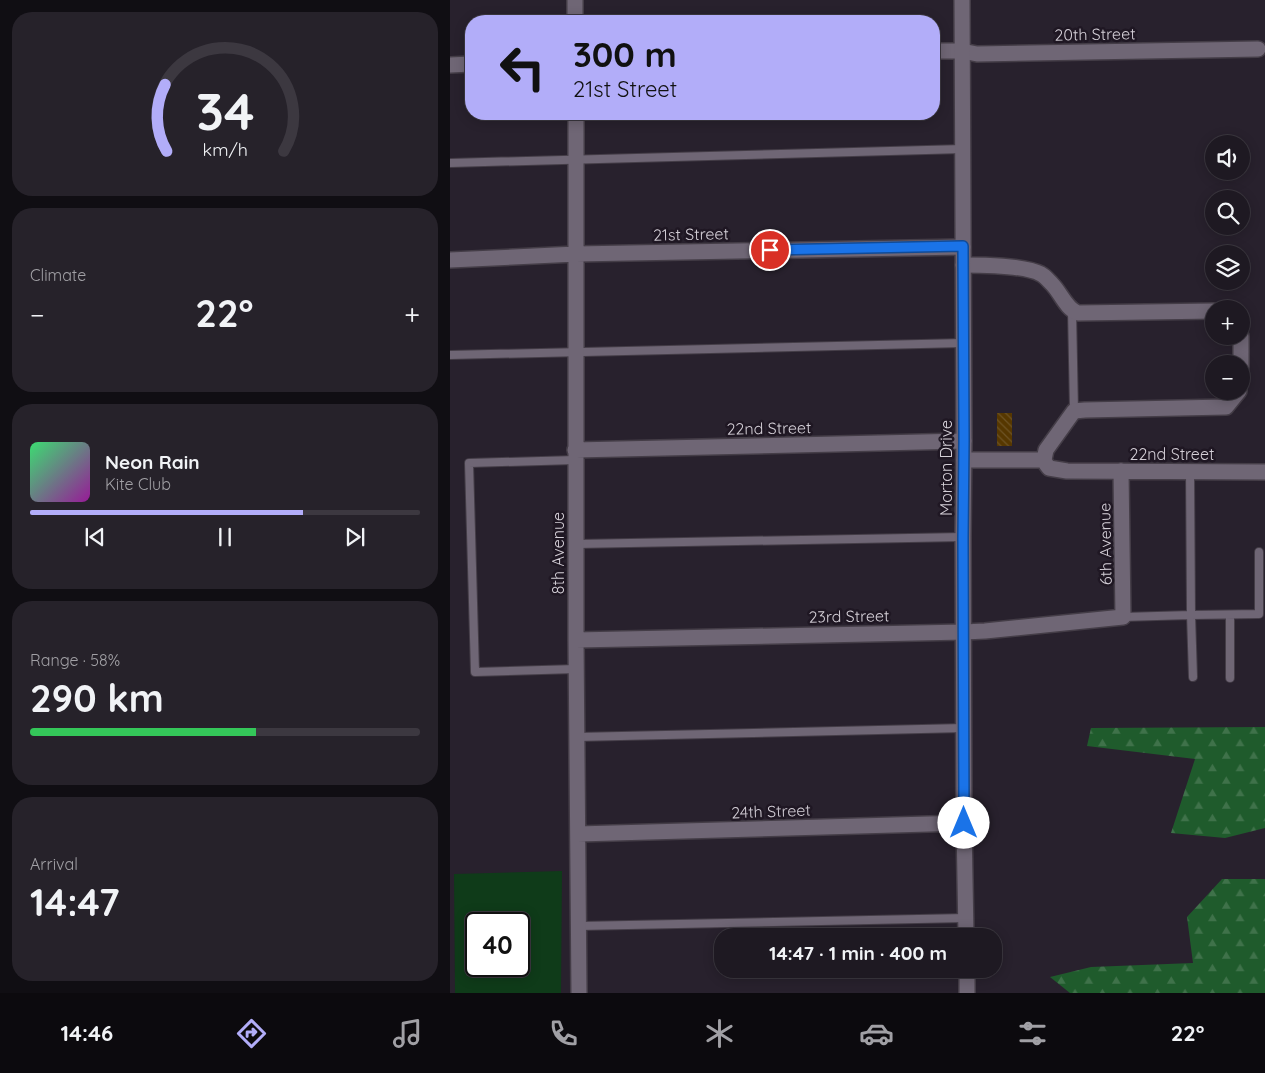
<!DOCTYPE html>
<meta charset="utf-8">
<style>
:root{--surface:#1e1922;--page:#26222a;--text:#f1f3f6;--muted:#a1a0a5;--line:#3c3840;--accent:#b2adf9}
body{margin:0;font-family:Quicksand,sans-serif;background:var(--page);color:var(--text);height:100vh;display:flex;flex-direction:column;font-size:19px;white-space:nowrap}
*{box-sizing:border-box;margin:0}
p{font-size:16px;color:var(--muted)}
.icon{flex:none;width:28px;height:28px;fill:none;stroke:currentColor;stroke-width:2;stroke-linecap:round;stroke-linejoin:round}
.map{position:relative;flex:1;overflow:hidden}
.drawer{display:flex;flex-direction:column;gap:12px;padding:12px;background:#100e13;width:450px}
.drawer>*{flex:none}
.banner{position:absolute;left:15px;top:15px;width:475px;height:105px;border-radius:20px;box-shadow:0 2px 12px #0003,0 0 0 1px var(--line);background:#b2adf9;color:#111;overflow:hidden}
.controls{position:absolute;left:755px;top:135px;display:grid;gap:10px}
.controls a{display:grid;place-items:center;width:45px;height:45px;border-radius:50%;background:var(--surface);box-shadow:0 2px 12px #0003,0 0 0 1px var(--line);font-size:25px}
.speed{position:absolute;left:15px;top:912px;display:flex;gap:10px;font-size:25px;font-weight:700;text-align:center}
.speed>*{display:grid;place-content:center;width:65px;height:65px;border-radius:50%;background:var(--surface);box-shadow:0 2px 12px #0003,0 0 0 1px var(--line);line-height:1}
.speed .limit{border:2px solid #111;border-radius:8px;background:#fff;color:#111}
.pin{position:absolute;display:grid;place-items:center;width:42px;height:42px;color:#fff;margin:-21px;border:2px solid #fff;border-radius:50%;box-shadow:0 1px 5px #0007}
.me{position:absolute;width:55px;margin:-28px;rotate:0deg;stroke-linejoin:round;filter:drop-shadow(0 0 4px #0008)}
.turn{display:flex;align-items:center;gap:18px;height:105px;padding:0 25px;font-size:22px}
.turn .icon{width:65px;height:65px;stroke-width:2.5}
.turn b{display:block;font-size:35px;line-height:42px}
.big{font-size:38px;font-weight:700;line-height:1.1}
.drawer .tile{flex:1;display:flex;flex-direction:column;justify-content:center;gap:8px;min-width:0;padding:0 18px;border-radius:20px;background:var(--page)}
.drawer .dial{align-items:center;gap:0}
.dial svg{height:130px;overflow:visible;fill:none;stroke:var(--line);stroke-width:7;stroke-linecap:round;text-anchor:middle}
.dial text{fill:var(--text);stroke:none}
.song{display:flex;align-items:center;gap:15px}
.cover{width:60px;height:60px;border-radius:8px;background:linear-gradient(135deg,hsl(140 70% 55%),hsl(300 70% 35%))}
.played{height:5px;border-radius:2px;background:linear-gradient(90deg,var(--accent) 70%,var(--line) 70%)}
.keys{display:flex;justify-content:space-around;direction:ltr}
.heat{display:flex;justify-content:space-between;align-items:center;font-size:28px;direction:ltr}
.charge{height:8px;border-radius:4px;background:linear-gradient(90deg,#34c759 58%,var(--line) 0)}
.trip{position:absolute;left:264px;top:928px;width:288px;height:50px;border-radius:20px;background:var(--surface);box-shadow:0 2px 12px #0003,0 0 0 1px var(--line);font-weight:700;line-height:50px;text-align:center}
.tabs{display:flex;height:80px;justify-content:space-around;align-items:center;background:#0c0a0e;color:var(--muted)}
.tabs .icon{width:35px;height:35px}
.tabs .selected{color:var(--accent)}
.tabs b{font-size:22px;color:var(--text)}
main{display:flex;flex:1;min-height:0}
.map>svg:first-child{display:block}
.green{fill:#0f3b19;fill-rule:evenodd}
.forest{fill:url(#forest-firs)}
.building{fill:url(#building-back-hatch)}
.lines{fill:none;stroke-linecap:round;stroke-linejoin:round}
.service-casing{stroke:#443d47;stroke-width:10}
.minor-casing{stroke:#443d47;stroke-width:18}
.tertiary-casing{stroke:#443d47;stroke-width:18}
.service{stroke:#6f6675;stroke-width:8}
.minor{stroke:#6f6675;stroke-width:15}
.tertiary{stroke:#6f6675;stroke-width:15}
.route-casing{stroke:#114b97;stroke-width:12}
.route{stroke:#1a73e8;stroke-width:9}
.labels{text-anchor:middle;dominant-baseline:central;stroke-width:5;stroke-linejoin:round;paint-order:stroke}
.street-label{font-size:16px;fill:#d4cfd7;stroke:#1f1723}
</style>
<main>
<section class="drawer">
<div class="tile dial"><svg viewBox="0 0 100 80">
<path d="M14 69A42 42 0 1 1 86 69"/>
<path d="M14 69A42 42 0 0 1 13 28" stroke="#b2adf9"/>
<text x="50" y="56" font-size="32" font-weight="700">34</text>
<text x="50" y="72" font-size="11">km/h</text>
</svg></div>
<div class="tile"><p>Climate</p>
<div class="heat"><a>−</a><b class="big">22°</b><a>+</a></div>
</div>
<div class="tile">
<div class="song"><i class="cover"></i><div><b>Neon Rain</b><p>Kite Club</p></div></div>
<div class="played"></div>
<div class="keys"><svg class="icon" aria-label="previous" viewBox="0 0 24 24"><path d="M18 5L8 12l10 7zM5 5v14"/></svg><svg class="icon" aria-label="pause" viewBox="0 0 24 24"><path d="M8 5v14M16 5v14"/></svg><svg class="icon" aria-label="next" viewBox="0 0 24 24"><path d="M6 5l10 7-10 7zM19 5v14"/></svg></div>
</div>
<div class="tile"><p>Range · 58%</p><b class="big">290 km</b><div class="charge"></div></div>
<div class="tile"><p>Arrival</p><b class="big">14:47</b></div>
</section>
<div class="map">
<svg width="815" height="993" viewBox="0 0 815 993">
<defs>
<pattern id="forest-firs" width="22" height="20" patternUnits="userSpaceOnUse" patternTransform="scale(1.25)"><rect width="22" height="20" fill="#1f5b2c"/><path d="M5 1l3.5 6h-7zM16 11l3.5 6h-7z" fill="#3f724a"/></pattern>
<pattern id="building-back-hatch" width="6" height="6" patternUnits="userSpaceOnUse" patternTransform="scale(1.25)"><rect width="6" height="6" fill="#563700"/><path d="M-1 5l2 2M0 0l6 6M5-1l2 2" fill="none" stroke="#6d5324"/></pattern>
</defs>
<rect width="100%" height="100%" fill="#28212d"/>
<path class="green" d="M 112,871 L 111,993 L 5,993 L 4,874 ZM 26,924 L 69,924 L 69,966 L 26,966 Z"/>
<path class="forest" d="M 815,727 L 815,828 L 775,838 L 721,833 L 745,759 L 637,746 L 641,728 Z
M 772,879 L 815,879 L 815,993 L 620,993 L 600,977 L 641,967 L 743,963 L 737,917 Z"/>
<path class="building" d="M 547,413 L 562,413 L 562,446 L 547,446 Z"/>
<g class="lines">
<defs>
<path id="service" d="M 0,163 L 513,149
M 622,311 L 624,411
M 0,355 L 513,343
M 125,460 L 19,463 L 25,672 L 126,669
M 126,544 L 513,537
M 780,615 L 780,678
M 673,617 L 741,615 L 740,471
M 743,677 L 741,615 L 809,614 L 809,552
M 127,737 L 514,728
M 129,926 L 516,918"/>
<path id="minor" d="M 125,21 L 125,0
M 484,51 L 512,51 L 527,54 L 808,49
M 0,65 L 21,64
M 126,114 L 126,640 L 129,993
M 0,260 L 126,254 L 513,247
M 513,265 C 532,265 574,265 591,274 C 595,276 599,281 602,284 C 611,293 616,309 628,313 L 764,311
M 791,336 L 791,367
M 125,450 L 514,441
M 514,460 L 594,460 L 596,464 L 599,468 L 617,471 L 815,472
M 594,460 L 596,450 L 624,411 L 635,410 L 776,407 L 789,391
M 126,640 L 514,632 L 535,631 L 673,617 L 671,471
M 128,834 L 514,823"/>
<path id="tertiary" d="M 512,0 L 514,441 L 513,537 L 514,823 L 516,936
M 517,969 L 517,993"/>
</defs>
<use href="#service" class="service-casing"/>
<use href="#minor" class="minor-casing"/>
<use href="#tertiary" class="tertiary-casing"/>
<use href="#service" class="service"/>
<use href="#minor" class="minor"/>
<use href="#tertiary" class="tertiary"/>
</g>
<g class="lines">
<defs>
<path id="route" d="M 320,250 L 513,246 L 514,440 L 513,538 L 514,823"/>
</defs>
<use href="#route" class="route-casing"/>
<use href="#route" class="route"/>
</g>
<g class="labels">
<g class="street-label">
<text transform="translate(645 34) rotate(-1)">20th Street</text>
<text transform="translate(241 234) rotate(-1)">21st Street</text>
<text transform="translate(319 428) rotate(-1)">22nd Street</text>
<text x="722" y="454">22nd Street</text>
<text transform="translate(496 468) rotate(-90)">Morton Drive</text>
<text transform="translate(655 544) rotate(-91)">6th Avenue</text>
<text transform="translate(108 553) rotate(-90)">8th Avenue</text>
<text transform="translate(399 616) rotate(-1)">23rd Street</text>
<text transform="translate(321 811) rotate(-2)">24th Street</text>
</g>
</g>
</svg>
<div class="controls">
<a><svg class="icon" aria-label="sound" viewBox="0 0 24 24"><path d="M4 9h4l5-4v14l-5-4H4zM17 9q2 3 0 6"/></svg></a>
<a><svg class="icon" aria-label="search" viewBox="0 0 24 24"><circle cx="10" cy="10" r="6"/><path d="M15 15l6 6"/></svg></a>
<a><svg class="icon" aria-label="layers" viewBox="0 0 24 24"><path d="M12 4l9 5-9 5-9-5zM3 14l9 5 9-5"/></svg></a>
<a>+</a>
<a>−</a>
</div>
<div class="speed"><div class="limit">40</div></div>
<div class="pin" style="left:320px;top:250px;background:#d93025"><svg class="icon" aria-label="arrive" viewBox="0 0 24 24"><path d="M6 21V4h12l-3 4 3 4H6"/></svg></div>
<svg class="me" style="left:514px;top:823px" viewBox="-20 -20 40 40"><circle r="19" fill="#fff"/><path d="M0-13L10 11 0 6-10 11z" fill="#1a73e8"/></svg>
<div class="trip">14:47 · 1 min · 400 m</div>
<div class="banner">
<div class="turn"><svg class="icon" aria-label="left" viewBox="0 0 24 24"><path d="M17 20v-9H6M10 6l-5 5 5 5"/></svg><div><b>300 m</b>21st Street</div></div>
</div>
</div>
</main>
<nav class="tabs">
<b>14:46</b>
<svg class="icon selected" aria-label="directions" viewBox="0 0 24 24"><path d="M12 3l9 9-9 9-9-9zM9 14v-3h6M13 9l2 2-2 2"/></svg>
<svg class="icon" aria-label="music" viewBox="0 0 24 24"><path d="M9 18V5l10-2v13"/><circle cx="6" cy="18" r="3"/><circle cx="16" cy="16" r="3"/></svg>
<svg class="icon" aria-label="phone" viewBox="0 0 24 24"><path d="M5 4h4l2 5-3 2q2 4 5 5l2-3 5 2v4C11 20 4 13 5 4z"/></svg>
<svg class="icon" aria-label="climate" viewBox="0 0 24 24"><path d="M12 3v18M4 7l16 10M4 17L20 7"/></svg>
<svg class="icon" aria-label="car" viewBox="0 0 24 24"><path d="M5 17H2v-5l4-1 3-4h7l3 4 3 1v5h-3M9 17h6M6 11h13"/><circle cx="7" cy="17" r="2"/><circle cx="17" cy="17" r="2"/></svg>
<svg class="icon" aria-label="filters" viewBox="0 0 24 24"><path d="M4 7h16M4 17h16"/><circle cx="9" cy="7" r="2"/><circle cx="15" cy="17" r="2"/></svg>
<b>22°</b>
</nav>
